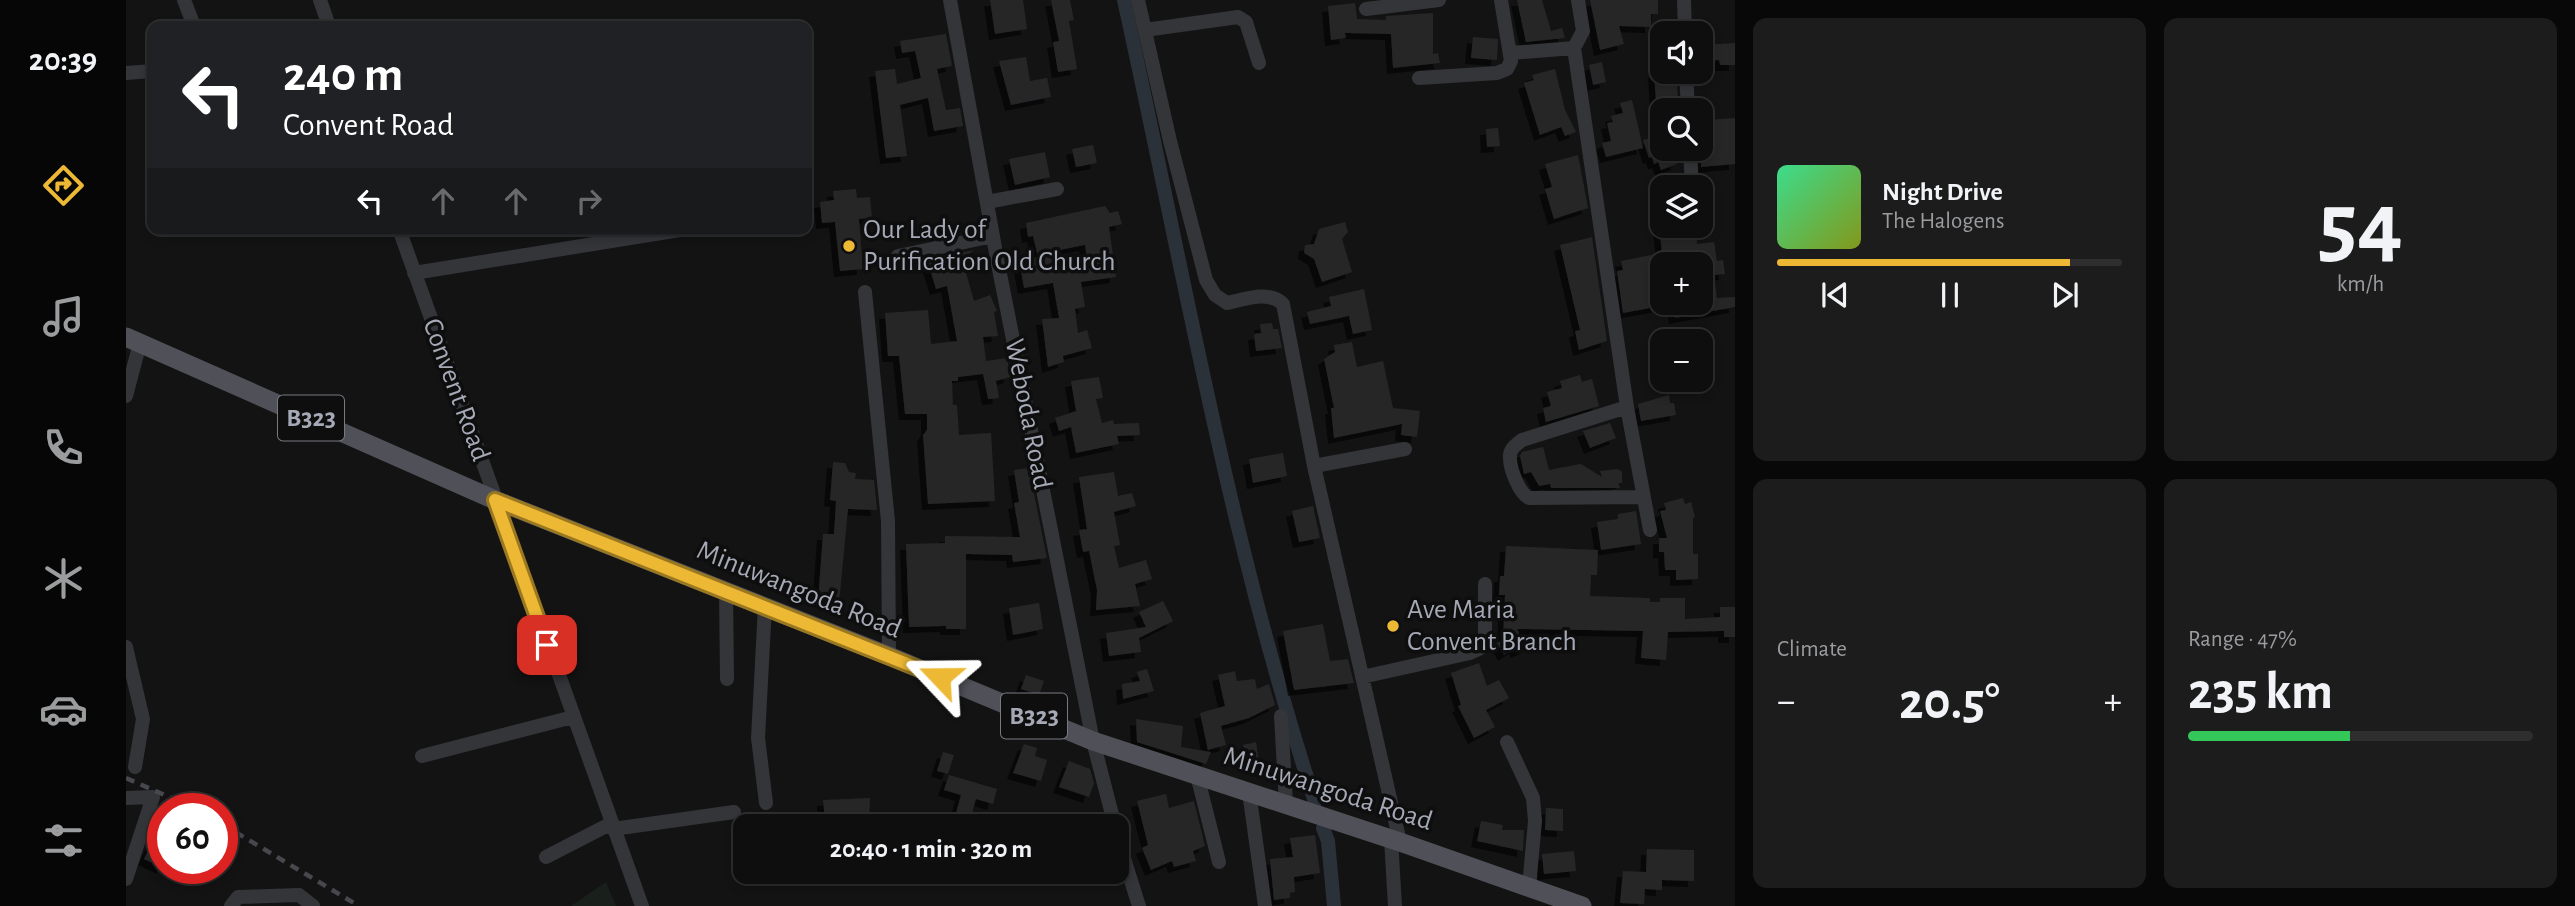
<!DOCTYPE html>
<meta charset="utf-8">
<style>
:root{--surface:#0e0e0f;--page:#1c1c1d;--text:#f1f3f6;--muted:#9b9c9e;--line:#2e2e2f;--accent:#edb833}
body{margin:0;font-family:"Alegreya Sans",sans-serif;background:var(--page);color:var(--text);height:100vh;display:flex;flex-direction:column;font-size:26px;white-space:nowrap}
*{box-sizing:border-box;margin:0}
p{font-size:23px;color:var(--muted)}
.icon{flex:none;width:38px;height:38px;fill:none;stroke:currentColor;stroke-width:2;stroke-linecap:round;stroke-linejoin:round}
.map{position:relative;flex:1;overflow:hidden}
.panel{display:flex;flex-direction:column;gap:18px;padding:18px;background:#080808;width:840px}
.panel>*{flex:none}
.hud{position:absolute;left:21px;top:21px;width:665px;height:214px;border-radius:14px;box-shadow:0 4px 10px #0003,0 0 0 2px var(--line);background:#202124;color:#fff;overflow:hidden}
.tools{position:absolute;left:1524px;top:21px;display:grid;gap:14px}
.tools a{display:grid;place-items:center;width:63px;height:63px;border-radius:14px;background:var(--surface);box-shadow:0 4px 10px #0003,0 0 0 2px var(--line);font-size:35px}
.speed{position:absolute;left:21px;top:793px;display:flex;gap:14px;font-size:35px;font-weight:700;text-align:center}
.speed>*{display:grid;place-content:center;width:91px;height:91px;border-radius:50%;background:var(--surface);box-shadow:0 4px 10px #0003,0 0 0 2px var(--line);line-height:1}
.speed .limit{border:10px solid #d22;background:#fff;color:#111}
.pin{position:absolute;display:grid;place-items:center;width:60px;height:60px;color:#fff;margin:-30px;border-radius:14px;box-shadow:0 4px 10px #0006}
.me{position:absolute;width:77px;margin:-38px;rotate:293deg;stroke-linejoin:round;filter:drop-shadow(0 0 5px #0008)}
.turn{display:flex;align-items:center;gap:24px;height:147px;padding:0 21px;font-size:32px}
.turn .icon{width:91px;height:91px;stroke-width:2.5}
.turn b{display:block;font-size:49px;line-height:60px}
.lanes{display:flex;align-items:center;height:66px;padding:0 21px;background:#0003;justify-content:center;gap:35px;direction:ltr}
.lanes .off{opacity:.35}
.big{font-size:52px;font-weight:700;line-height:1.1}
.panel .widget{flex:1;display:flex;flex-direction:column;justify-content:center;gap:10px;min-width:0;padding:0 24px;border-radius:14px;background:var(--page)}
.panel .dial{align-items:center;gap:0}
.dial b{font-size:91px;line-height:1}
.song{display:flex;align-items:center;gap:21px}
.cover{width:84px;height:84px;border-radius:10px;background:linear-gradient(135deg,hsl(150 70% 55%),hsl(70 70% 35%))}
.played{height:7px;border-radius:4px;background:linear-gradient(90deg,var(--accent) 85%,var(--line) 85%)}
.keys{display:flex;justify-content:space-around;direction:ltr}
.heat{display:flex;justify-content:space-between;align-items:center;font-size:38px;direction:ltr}
.charge{height:10px;border-radius:5px;background:linear-gradient(90deg,#34c759 47%,var(--line) 0)}
.panel .tiles{flex:1;display:grid;gap:18px;grid-template-columns:repeat(2,1fr)}
.trip{position:absolute;left:607px;top:814px;width:396px;height:70px;border-radius:14px;background:var(--surface);box-shadow:0 4px 10px #0003,0 0 0 2px var(--line);font-weight:700;line-height:70px;text-align:center}
main{display:flex;flex:1;min-height:0}
.menu{display:flex;flex-direction:column;width:126px;justify-content:space-around;align-items:center;background:#060606;color:var(--muted)}
.menu .icon{width:49px;height:49px}
.menu .active{color:var(--accent)}
.menu b{font-size:32px;color:var(--text)}
.map>svg:first-child{display:block}
.green{fill:#191f1a}
.lines{fill:none;stroke-linecap:round;stroke-linejoin:round}
.canal{stroke:#2a3138;stroke-width:14}
.building{fill:#262628;fill-rule:evenodd;filter:url(#shadow)}
.minor{stroke:#343539;stroke-width:14}
.major{stroke:#505158;stroke-width:19}
.rail{stroke:#47484e;stroke-width:4.5;stroke-dasharray:9 7;stroke-linecap:butt}
.route-casing{stroke:#9a7821;stroke-width:18}
.route{stroke:#edb833;stroke-width:12}
.poi-dot{fill:#edb833;stroke:#0e0e0f;stroke-width:2.5}
.labels{text-anchor:middle;dominant-baseline:central;stroke-width:7;stroke-linejoin:round;paint-order:stroke}
.shield{fill:#0e0e0f;stroke:#787a83;stroke-width:2}
.shield-label{font-size:26px;font-weight:bold;fill:#a5a9b5}
.poi-label{font-size:28px;fill:#a5a9b5;stroke:#0e0e0f;text-anchor:start}
.street-label{font-size:28px;fill:#a5a9b5;stroke:#0e0e0f}
</style>
<main>
<nav class="menu">
<b>20:39</b>
<svg class="icon active" aria-label="directions" viewBox="0 0 24 24"><path d="M12 3l9 9-9 9-9-9zM9 14v-3h6M13 9l2 2-2 2"/></svg>
<svg class="icon" aria-label="music" viewBox="0 0 24 24"><path d="M9 18V5l10-2v13"/><circle cx="6" cy="18" r="3"/><circle cx="16" cy="16" r="3"/></svg>
<svg class="icon" aria-label="phone" viewBox="0 0 24 24"><path d="M5 4h4l2 5-3 2q2 4 5 5l2-3 5 2v4C11 20 4 13 5 4z"/></svg>
<svg class="icon" aria-label="climate" viewBox="0 0 24 24"><path d="M12 3v18M4 7l16 10M4 17L20 7"/></svg>
<svg class="icon" aria-label="car" viewBox="0 0 24 24"><path d="M5 17H2v-5l4-1 3-4h7l3 4 3 1v5h-3M9 17h6M6 11h13"/><circle cx="7" cy="17" r="2"/><circle cx="17" cy="17" r="2"/></svg>
<svg class="icon" aria-label="filters" viewBox="0 0 24 24"><path d="M4 7h16M4 17h16"/><circle cx="9" cy="7" r="2"/><circle cx="15" cy="17" r="2"/></svg>
</nav>
<div class="map">
<svg width="1609" height="906" viewBox="0 0 1609 906">
<defs>
<filter id="shadow"><feDropShadow dx="-6" dy="6" stdDeviation="0" flood-color="#0009"/></filter>
</defs>
<rect width="100%" height="100%" fill="#131314"/>
<path class="green" d="M 480,882 L 490,906 L 445,906 Z"/>
<g class="lines">
<path class="canal" d="M 998,0 C 1057,268 1103,540 1189,802
M 1197,828 L 1202,841 L 1208,906"/>
</g>
<path class="building" d="M 864,0 L 897,0 L 901,29 L 869,34 Z
M 925,0 L 944,0 L 948,20 L 943,21 L 951,69 L 932,72 L 927,42 L 933,41 Z
M 1391,0 L 1416,0 L 1425,31 L 1436,28 L 1439,38 L 1400,42 Z
M 1464,0 L 1532,0 L 1532,14 L 1525,14 L 1525,27 L 1493,26 L 1498,44 L 1474,50 Z
M 1229,3 L 1231,19 L 1260,20 L 1260,16 L 1307,13 L 1307,54 L 1312,53 L 1314,63 L 1267,68 L 1265,34 L 1219,33 L 1220,38 L 1205,40 L 1202,6 Z
M 820,34 L 826,66 L 811,69 L 820,110 L 834,108 L 837,126 L 808,131 L 802,98 L 774,105 L 781,156 L 760,158 L 749,71 L 769,69 L 771,84 L 795,78 L 789,51 L 776,53 L 774,41 Z
M 1347,37 L 1372,39 L 1371,60 L 1345,58 Z
M 1609,43 L 1609,65 L 1594,65 L 1593,60 L 1579,61 L 1577,45 Z
M 900,57 L 904,81 L 921,78 L 925,97 L 885,105 L 873,61 Z
M 1476,62 L 1480,82 L 1467,85 L 1463,65 Z
M 1429,69 L 1439,110 L 1450,132 L 1439,136 L 1435,127 L 1414,135 L 1398,83 L 1408,80 L 1406,75 Z
M 1528,72 L 1544,72 L 1544,83 L 1551,83 L 1552,101 L 1530,102 Z
M 1506,100 L 1517,148 L 1480,157 L 1476,143 L 1485,141 L 1481,123 L 1487,122 L 1485,116 L 1497,113 L 1494,103 Z
M 1609,118 L 1609,164 L 1575,167 L 1575,126 L 1582,126 L 1582,120 Z
M 1372,128 L 1374,146 L 1361,147 L 1360,129 Z
M 1531,136 L 1532,140 L 1536,138 L 1536,149 L 1546,149 L 1551,164 L 1535,170 L 1532,162 L 1528,164 L 1526,157 L 1523,158 L 1517,140 Z
M 967,145 L 971,163 L 950,167 L 946,149 Z
M 919,152 L 924,177 L 889,185 L 883,159 Z
M 1452,155 L 1462,208 L 1428,219 L 1419,189 L 1426,187 L 1419,164 Z
M 730,189 L 731,198 L 744,197 L 746,218 L 733,219 L 737,269 L 714,271 L 709,222 L 696,223 L 694,202 L 708,200 L 707,191 Z
M 979,206 L 984,213 L 992,211 L 996,224 L 983,227 L 990,277 L 955,282 L 959,307 L 949,309 L 952,333 L 961,330 L 966,348 L 937,356 L 938,362 L 922,367 L 916,319 L 933,318 L 927,283 L 898,288 L 893,260 L 912,257 L 907,236 L 902,237 L 900,223 ZM 959,245 L 962,266 L 937,270 L 934,250 Z
M 1219,222 L 1222,232 L 1216,239 L 1226,272 L 1196,282 L 1188,259 L 1178,253 L 1179,245 L 1188,244 L 1193,229 Z
M 1533,226 L 1570,226 L 1571,244 L 1588,242 L 1591,261 L 1597,260 L 1599,274 L 1588,275 L 1591,298 L 1609,297 L 1609,307 L 1549,318 L 1546,303 L 1575,303 L 1575,264 L 1525,264 L 1535,306 L 1497,313 L 1491,271 L 1497,270 L 1495,261 L 1536,253 Z
M 1466,237 L 1481,341 L 1453,350 L 1449,331 L 1454,330 L 1434,245 Z
M 848,250 L 836,259 L 848,301 L 864,295 L 871,311 L 868,312 L 872,336 L 857,337 L 860,361 L 881,358 L 884,377 L 870,381 L 873,398 L 862,399 L 857,374 L 832,377 L 832,381 L 826,381 L 827,405 L 831,405 L 833,435 L 865,433 L 869,501 L 802,504 L 797,435 L 801,430 L 801,414 L 779,414 L 773,356 L 762,356 L 759,313 L 802,310 L 805,344 L 831,341 L 821,286 L 810,289 L 801,260 Z
M 1238,289 L 1246,330 L 1227,334 L 1223,316 L 1184,324 L 1181,312 L 1205,306 L 1203,297 Z
M 1146,323 L 1147,329 L 1152,329 L 1156,348 L 1130,351 L 1128,334 L 1135,333 L 1134,324 Z
M 1226,342 L 1231,367 L 1257,361 L 1267,408 L 1294,411 L 1291,437 L 1275,435 L 1276,424 L 1208,438 L 1205,408 L 1208,408 L 1198,359 L 1209,352 L 1208,345 Z
M 1454,375 L 1456,382 L 1466,379 L 1473,406 L 1420,422 L 1417,408 L 1425,406 L 1421,392 L 1436,388 L 1434,381 Z
M 973,377 L 977,398 L 970,399 L 976,423 L 987,420 L 988,424 L 1013,423 L 1014,435 L 991,436 L 993,444 L 950,453 L 945,427 L 933,431 L 929,418 L 950,411 L 945,381 Z
M 1543,395 L 1544,403 L 1548,403 L 1550,415 L 1515,421 L 1512,404 Z
M 1484,423 L 1490,438 L 1464,448 L 1457,431 Z
M 1417,447 L 1423,470 L 1455,464 L 1476,477 L 1474,471 L 1492,469 L 1496,472 L 1496,483 L 1492,483 L 1494,488 L 1425,488 L 1424,484 L 1413,486 L 1405,472 L 1398,474 L 1394,456 L 1396,452 Z
M 1157,453 L 1161,476 L 1127,483 L 1123,459 Z
M 707,462 L 719,463 L 723,472 L 730,473 L 729,479 L 748,480 L 751,510 L 722,509 L 713,603 L 692,601 L 697,534 L 708,534 L 710,501 L 704,500 Z
M 903,468 L 921,558 L 887,562 L 886,555 L 840,554 L 840,629 L 820,629 L 820,626 L 783,627 L 780,544 L 819,543 L 819,536 L 894,537 L 888,503 L 893,502 L 888,470 Z
M 988,472 L 992,496 L 1006,493 L 1010,506 L 988,512 L 994,545 L 988,546 L 993,568 L 1020,560 L 1026,579 L 1009,584 L 1014,606 L 970,610 L 971,590 L 963,551 L 957,552 L 953,530 L 961,529 L 953,477 Z
M 1557,498 L 1559,504 L 1565,502 L 1569,517 L 1567,518 L 1567,554 L 1572,554 L 1572,579 L 1550,580 L 1550,570 L 1539,570 L 1538,552 L 1533,552 L 1533,538 L 1541,538 L 1534,511 L 1540,510 L 1538,503 Z
M 1187,506 L 1194,538 L 1173,542 L 1166,511 Z
M 1510,511 L 1515,544 L 1475,550 L 1471,522 L 1492,519 L 1492,514 Z
M 1380,546 L 1472,550 L 1471,575 L 1465,575 L 1464,596 L 1524,598 L 1524,602 L 1534,602 L 1534,598 L 1559,598 L 1559,619 L 1594,617 L 1594,607 L 1609,607 L 1609,637 L 1598,637 L 1598,631 L 1542,632 L 1540,660 L 1515,658 L 1517,631 L 1391,629 L 1400,648 L 1391,652 L 1389,648 L 1378,655 L 1371,643 L 1377,640 L 1379,595 L 1373,595 L 1374,576 L 1378,576 Z
M 1037,601 L 1047,621 L 1013,638 L 1015,652 L 983,656 L 980,633 L 1020,627 L 1013,612 Z
M 913,603 L 917,629 L 887,635 L 883,608 Z
M 1197,624 L 1204,661 L 1222,659 L 1228,683 L 1168,690 L 1157,631 Z
M 1353,663 L 1361,686 L 1373,680 L 1383,698 L 1360,710 L 1369,727 L 1348,738 L 1332,706 L 1335,705 L 1325,673 Z
M 1021,669 L 1028,691 L 997,699 L 996,684 L 1014,681 L 1011,672 Z
M 1109,671 L 1111,681 L 1129,679 L 1131,689 L 1143,684 L 1149,705 L 1123,718 L 1095,726 L 1100,745 L 1082,750 L 1074,713 L 1099,706 L 1092,675 Z
M 900,675 L 918,681 L 913,695 L 895,689 Z
M 1010,719 L 1057,726 L 1055,747 L 1085,752 L 1080,764 L 1011,742 Z
M 1130,742 L 1133,762 L 1121,765 L 1117,745 Z
M 898,744 L 911,748 L 909,756 L 921,760 L 915,781 L 887,773 Z
M 817,752 L 828,755 L 822,774 L 811,771 Z
M 943,761 L 964,769 L 968,783 L 963,797 L 933,787 Z
M 823,775 L 871,789 L 867,804 L 850,799 L 845,817 L 830,813 L 835,795 L 818,790 Z
M 1040,794 L 1043,808 L 1068,801 L 1079,846 L 1067,851 L 1070,861 L 1048,867 L 1046,861 L 1025,870 L 1016,848 L 1022,845 L 1011,801 Z
M 744,798 L 743,819 L 699,821 L 697,800 Z
M 1420,808 L 1437,809 L 1437,831 L 1419,830 Z
M 1355,821 L 1377,825 L 1376,830 L 1398,830 L 1397,851 L 1351,841 Z
M 1189,835 L 1194,873 L 1168,877 L 1169,892 L 1164,893 L 1164,898 L 1148,900 L 1144,859 L 1167,857 L 1164,838 Z
M 27,840 L 37,841 L 37,868 L 18,859 Z
M 1521,849 L 1568,850 L 1568,881 L 1536,880 L 1536,890 L 1519,889 L 1518,904 L 1494,903 L 1497,871 L 1520,872 Z
M 1448,851 L 1450,871 L 1418,874 L 1416,854 Z"/>
<g class="lines">
<path class="minor" d="M 58,0 L 68,26
M 194,0 L 203,26
M 824,0 L 872,264 L 967,741 L 989,826
M 1012,0 L 1044,141 L 1080,280 L 1089,295 L 1101,303 C 1120,299 1142,290 1157,304 L 1188,466 L 1274,842
M 1452,0 L 1457,31 L 1448,48 L 1501,407 L 1524,530
M 1558,0 L 1559,33
M 1240,9 L 1313,0
M 1019,30 L 1112,17 L 1120,22 L 1133,63
M 1384,53 L 1448,48
M 1560,72 L 1562,110
M 0,73 L 26,71
M 1293,78 L 1371,73 L 1381,69 L 1385,61 L 1375,0
M 1564,149 L 1566,187
M 861,202 L 931,189
M 273,229 L 516,906
M 772,256 L 867,236
M 288,273 L 560,229
M 739,292 L 762,521 L 763,656
M 0,396 L 14,343
M 1501,407 L 1396,440 C 1390,445 1383,449 1384,458 C 1384,469 1393,493 1403,498 L 1518,497
M 1188,466 L 1279,449
M 600,591 L 601,679
M 639,606 L 632,738 L 640,803
M 0,647 L 17,719 L 9,767
M 1236,677 L 1344,653 L 1355,648 L 1359,634 L 1359,584
M 1155,716 L 1160,804
M 1381,742 L 1407,798 L 1409,821 L 1403,887
M 296,756 L 447,717
M 1071,775 L 1093,862
M 1123,792 L 1139,906
M 0,798 L 27,797 L 0,879
M 487,829 L 608,812
M 990,833 L 1013,906
M 1265,839 L 1269,906
M 420,857 L 486,823
M 105,906 L 112,897 L 173,895 L 187,906"/>
<path class="major" d="M 0,337 L 369,500 L 763,656 L 967,741 L 1274,842 L 1456,906"/>
<path class="rail" d="M 0,778 L 68,808
M 96,824 L 233,906"/>
</g>
<g class="lines">
<defs>
<path id="route" d="M 421,645 L 369,500 L 814,677"/>
</defs>
<use href="#route" class="route-casing"/>
<use href="#route" class="route"/>
</g>
<g class="poi-dot">
<circle cx="723" cy="246" r="7"/>
<circle cx="1267" cy="626" r="7"/>
</g>
<g class="labels">
<g class="shield">
<rect x="152" y="395.5" width="66" height="45" rx="5"/>
<rect x="875" y="693.5" width="66" height="45" rx="5"/>
</g>
<g class="shield-label">
<text x="185" y="418">B323</text>
<text x="908" y="716">B323</text>
</g>
<g class="poi-label">
<text x="737" y="230">Our Lady of<tspan x="737" dy="32">Purification Old Church</tspan></text>
<text x="1281" y="610">Ave Maria<tspan x="1281" dy="32">Convent Branch</tspan></text>
</g>
<g class="street-label">
<text transform="translate(330 390) rotate(70)">Convent Road</text>
<text transform="translate(902 414) rotate(79)">Weboda Road</text>
<text transform="translate(673 590) rotate(22)">Minuwangoda Road</text>
<text transform="translate(1202 789) rotate(18)">Minuwangoda Road</text>
</g>
</g>
</svg>
<div class="tools">
<a><svg class="icon" aria-label="sound" viewBox="0 0 24 24"><path d="M4 9h4l5-4v14l-5-4H4zM17 9q2 3 0 6"/></svg></a>
<a><svg class="icon" aria-label="search" viewBox="0 0 24 24"><circle cx="10" cy="10" r="6"/><path d="M15 15l6 6"/></svg></a>
<a><svg class="icon" aria-label="layers" viewBox="0 0 24 24"><path d="M12 4l9 5-9 5-9-5zM3 14l9 5 9-5"/></svg></a>
<a>+</a>
<a>−</a>
</div>
<div class="speed"><div class="limit">60</div></div>
<div class="pin" style="left:421px;top:645px;background:#d93025"><svg class="icon" aria-label="arrive" viewBox="0 0 24 24"><path d="M6 21V4h12l-3 4 3 4H6"/></svg></div>
<svg class="me" style="left:814px;top:677px" viewBox="-20 -20 40 40"><path d="M0-17L14 15 0 8-14 15z" fill="#edb833" stroke="#fff" stroke-width="4"/></svg>
<div class="trip">20:40 · 1 min · 320 m</div>
<div class="hud">
<div class="turn"><svg class="icon" aria-label="left" viewBox="0 0 24 24"><path d="M17 20v-9H6M10 6l-5 5 5 5"/></svg><div><b>240 m</b>Convent Road</div></div>
<div class="lanes"><svg class="icon" aria-label="left" viewBox="0 0 24 24"><path d="M17 20v-9H6M10 6l-5 5 5 5"/></svg><svg class="icon off" aria-label="ahead" viewBox="0 0 24 24"><path d="M12 20V5M6 11l6-6 6 6"/></svg><svg class="icon off" aria-label="ahead" viewBox="0 0 24 24"><path d="M12 20V5M6 11l6-6 6 6"/></svg><svg class="icon off" aria-label="right" viewBox="0 0 24 24"><path d="M7 20v-9h11M14 6l5 5-5 5"/></svg></div>
</div>
</div>
<section class="panel">
<div class="tiles">
<div class="widget">
<div class="song"><i class="cover"></i><div><b>Night Drive</b><p>The Halogens</p></div></div>
<div class="played"></div>
<div class="keys"><svg class="icon" aria-label="previous" viewBox="0 0 24 24"><path d="M18 5L8 12l10 7zM5 5v14"/></svg><svg class="icon" aria-label="pause" viewBox="0 0 24 24"><path d="M8 5v14M16 5v14"/></svg><svg class="icon" aria-label="next" viewBox="0 0 24 24"><path d="M6 5l10 7-10 7zM19 5v14"/></svg></div>
</div>
<div class="widget dial"><b>54</b><p>km/h</p></div>
<div class="widget"><p>Climate</p>
<div class="heat"><a>−</a><b class="big">20.5°</b><a>+</a></div>
</div>
<div class="widget"><p>Range · 47%</p><b class="big">235 km</b><div class="charge"></div></div>
</div>
</section>
</main>
